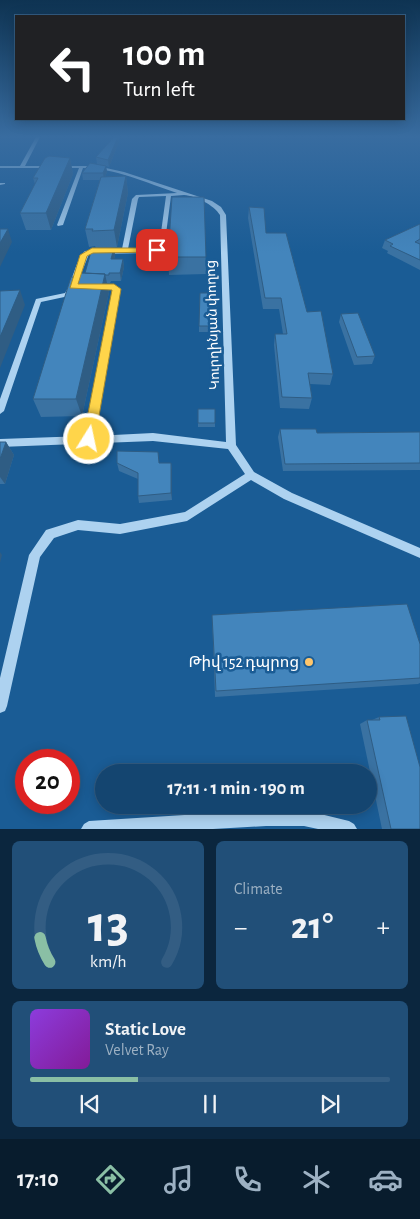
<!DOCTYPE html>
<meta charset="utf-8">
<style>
:root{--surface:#144570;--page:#214f78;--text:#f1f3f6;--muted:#9db1c3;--line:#335d83;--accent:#8abfa5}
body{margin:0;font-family:"Alegreya Sans","Noto Sans Armenian",sans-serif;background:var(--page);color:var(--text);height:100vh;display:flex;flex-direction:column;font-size:19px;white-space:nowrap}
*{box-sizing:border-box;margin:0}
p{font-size:16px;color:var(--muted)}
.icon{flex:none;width:28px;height:28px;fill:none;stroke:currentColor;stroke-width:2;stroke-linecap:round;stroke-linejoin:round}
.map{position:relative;height:829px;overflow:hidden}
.sheet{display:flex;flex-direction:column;gap:12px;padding:12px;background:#0b263e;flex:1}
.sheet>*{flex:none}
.guide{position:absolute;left:15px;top:15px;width:390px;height:105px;border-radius:0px;box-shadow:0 2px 12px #0003,0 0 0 1px var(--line);background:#202124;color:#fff;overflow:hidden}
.speed{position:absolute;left:15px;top:749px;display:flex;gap:10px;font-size:25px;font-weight:700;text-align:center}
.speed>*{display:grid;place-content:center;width:65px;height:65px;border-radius:50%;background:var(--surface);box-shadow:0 2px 12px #0003,0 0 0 1px var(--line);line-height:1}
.speed .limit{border:8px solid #d22;background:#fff;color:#111}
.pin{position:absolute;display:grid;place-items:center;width:42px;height:42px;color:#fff;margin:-21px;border-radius:10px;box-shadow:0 2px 8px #0006}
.me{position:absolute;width:55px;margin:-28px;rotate:10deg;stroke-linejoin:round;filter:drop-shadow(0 0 4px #0008)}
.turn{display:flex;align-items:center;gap:18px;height:105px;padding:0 25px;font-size:22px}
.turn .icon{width:65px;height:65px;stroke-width:2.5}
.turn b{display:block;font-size:35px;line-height:42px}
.big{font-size:38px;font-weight:600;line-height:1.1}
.sheet .card{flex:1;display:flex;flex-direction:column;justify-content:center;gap:8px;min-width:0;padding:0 18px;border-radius:8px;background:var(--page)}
.sheet .dial{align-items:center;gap:0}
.dial svg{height:130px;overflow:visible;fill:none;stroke:var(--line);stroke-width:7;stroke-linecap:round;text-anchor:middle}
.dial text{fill:var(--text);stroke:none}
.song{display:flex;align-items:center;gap:15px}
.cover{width:60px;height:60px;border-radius:8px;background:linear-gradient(135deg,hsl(270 70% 55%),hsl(290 70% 35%))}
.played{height:5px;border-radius:2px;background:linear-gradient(90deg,var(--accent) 30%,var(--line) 30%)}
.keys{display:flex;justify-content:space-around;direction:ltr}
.heat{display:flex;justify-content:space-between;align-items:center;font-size:28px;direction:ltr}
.sheet .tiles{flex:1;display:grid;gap:12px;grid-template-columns:1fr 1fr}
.card:last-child{grid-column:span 2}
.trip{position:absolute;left:95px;top:764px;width:282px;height:50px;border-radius:25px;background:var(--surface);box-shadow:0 2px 12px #0003,0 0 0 1px var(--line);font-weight:600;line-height:50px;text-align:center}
.menu{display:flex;height:80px;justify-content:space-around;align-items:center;background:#081c2d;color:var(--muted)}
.menu .icon{width:35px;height:35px}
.menu .on{color:var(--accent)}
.menu b{font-size:22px;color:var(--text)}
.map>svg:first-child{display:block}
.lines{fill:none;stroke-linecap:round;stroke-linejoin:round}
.minor{fill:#add2f0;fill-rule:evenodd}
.wall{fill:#3a72a2}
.shaded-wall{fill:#2f5d84}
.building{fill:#4385bc;stroke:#2f5d84}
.route{fill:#ffd54a;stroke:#a68a30}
.poi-dot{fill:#ffc66b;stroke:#1a5c95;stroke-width:2}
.labels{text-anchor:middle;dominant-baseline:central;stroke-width:5;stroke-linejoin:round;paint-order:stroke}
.street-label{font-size:14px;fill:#fff;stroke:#1a5c95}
.near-poi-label{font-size:16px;fill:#fff;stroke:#1a5c95;text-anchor:end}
</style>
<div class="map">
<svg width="420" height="829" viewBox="0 0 420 829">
<rect width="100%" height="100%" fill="#1a5c95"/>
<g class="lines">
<path class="minor" d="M 36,137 L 40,137 L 25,166 L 97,166 L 124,172 L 212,201 L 221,207 L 226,215 L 236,445 L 254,472 L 292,493 L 420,548 L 420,558 L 284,499 L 251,480 L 187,521 L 120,534 L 78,530 L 54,538 L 40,557 L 7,706 L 5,711 L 0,713 L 0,678 L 29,555 L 46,530 L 78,520 L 120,524 L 185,512 L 245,474 L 228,449 L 153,441 L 0,447 L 0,439 L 85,436 L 113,290 L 95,288 L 95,286 L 97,285 L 113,285 L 120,289 L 94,436 L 153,433 L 226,442 L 220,215 C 214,205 196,196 184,195 C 180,195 175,196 171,196 L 164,249 L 151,253 L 89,254 L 76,286 L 69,296 L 41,302 L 4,411 L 0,414 L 0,399 L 36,299 L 65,293 C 73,281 75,261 85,251 L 122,249 L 132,199 L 136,195 L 177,193 C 147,183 115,168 83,168 L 63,225 L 58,226 L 57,225 L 79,168 L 0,168 L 0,166 L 20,166 ZM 166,196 L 159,247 L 151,249 L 128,249 L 138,199 L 139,197 Z
M 0,183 L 5,183 L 5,184 L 0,185 Z
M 266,810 L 304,810 L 349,821 L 354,824 L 357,829 L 318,829 L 304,826 L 266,826 L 213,829 L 81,829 L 84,824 L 89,821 Z"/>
</g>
<path class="wall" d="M 109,137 L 122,137 L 121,138 L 119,138 L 119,142 L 109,167 L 106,166 L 107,172 L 105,177 L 126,176 L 128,193 L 117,247 L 109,248 L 114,248 L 115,255 L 114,259 L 123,259 L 124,267 L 121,281 L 111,281 L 110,283 L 107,283 L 109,292 L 82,416 L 41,417 L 33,399 L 79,277 L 85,273 L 96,248 L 95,246 L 89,247 L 85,229 L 100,180 L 83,180 L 82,173 L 97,164 L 96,157 L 114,137 Z
M 70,158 L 73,174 L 51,230 L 26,230 L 20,213 L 35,184 L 33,178 Z
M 204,197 L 206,274 L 169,275 L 168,257 Z
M 249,207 L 266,233 L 307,312 L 333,374 L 330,385 L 310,384 L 312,398 L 309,409 L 280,408 L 274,345 L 275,334 L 283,334 L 279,309 L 263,309 L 248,218 Z
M 420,224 L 420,270 L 387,253 L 388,251 L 382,248 L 385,240 Z
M 217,293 L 217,332 L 199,332 L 199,326 Z
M 341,314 L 375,356 L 372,364 L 354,365 L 339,322 Z
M 198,409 L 215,409 L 215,427 L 198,427 Z
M 280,429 L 317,433 L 420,432 L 420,470 L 283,471 L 278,437 Z
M 0,442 L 6,442 L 14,455 L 5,484 L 0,484 Z
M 159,459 L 159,463 L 171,463 L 172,470 L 172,500 L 139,503 L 138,496 L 138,479 L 119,471 L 117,463 Z
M 212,615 L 420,644 L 420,683 L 418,684 L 215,697 Z
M 379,717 L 420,829 L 382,829 L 360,724 L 367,720 L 372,720 Z"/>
<path class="shaded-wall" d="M 118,137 L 119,142 L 109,167 L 108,160 Z
M 70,158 L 73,174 L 51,230 L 46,213 Z
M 106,166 L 107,172 L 104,180 L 103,173 Z
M 126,176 L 128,193 L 117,247 L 114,230 Z
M 8,229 L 12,242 L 0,267 L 0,243 Z
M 114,248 L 115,255 L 113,267 L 111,259 Z
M 123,259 L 124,267 L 121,281 L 120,273 Z
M 105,274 L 109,292 L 82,416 L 76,399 Z
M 20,290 L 25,305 L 0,368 L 0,337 Z
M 6,442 L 14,455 L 5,484 L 0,477 L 0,459 Z
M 171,463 L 172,470 L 172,500 L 171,493 Z
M 0,552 L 2,555 L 0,563 Z"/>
<path class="building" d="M 114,137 L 118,137 L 108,160 L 96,157 Z
M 49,156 L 70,158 L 46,213 L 20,213 L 38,178 L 33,178 L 45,158 Z
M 90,163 L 106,166 L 103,173 L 82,173 Z
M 126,176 L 114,230 L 92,231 L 93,229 L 85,229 L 101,177 Z
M 172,197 L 204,197 L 206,257 L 168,257 Z
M 249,207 L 264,208 L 266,233 L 286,233 L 307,312 L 321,311 L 333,374 L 308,373 L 312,398 L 282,397 L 275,334 L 287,334 L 281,298 L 265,298 Z
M 420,224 L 420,239 L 415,242 L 420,244 L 420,260 L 390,246 L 393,244 L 385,240 Z
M 0,229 L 8,229 L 0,243 Z
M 92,248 L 114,248 L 111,259 L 123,259 L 120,273 L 109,273 L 109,275 L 105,275 L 105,274 L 85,273 Z
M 80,273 L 105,274 L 76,399 L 33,399 L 71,277 L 79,277 Z
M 20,290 L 0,337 L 0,291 Z
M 200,293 L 217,293 L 217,326 L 199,326 Z
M 358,313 L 375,356 L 357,357 L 341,314 Z
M 198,409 L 215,409 L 215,423 L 198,423 Z
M 280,429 L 316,429 L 317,433 L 420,432 L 420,463 L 285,464 Z
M 0,442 L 6,442 L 0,459 Z
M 117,451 L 158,452 L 159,463 L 171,463 L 171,493 L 138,496 L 138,473 L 117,463 Z
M 407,604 L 420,644 L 420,678 L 216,691 L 212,615 Z
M 406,716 L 420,767 L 420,829 L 391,829 L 367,720 L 380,720 L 379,717 Z"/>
<linearGradient id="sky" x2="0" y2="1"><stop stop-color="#0e3352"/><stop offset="0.54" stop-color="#386ca0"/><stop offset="1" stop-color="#386ca0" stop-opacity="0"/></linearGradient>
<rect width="420" height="253" fill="url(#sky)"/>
<path class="route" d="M 157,248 L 161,250 L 160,252 L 93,253 L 87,256 L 78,284 L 114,284 L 121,289 L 95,439 L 93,442 L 85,442 L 83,439 L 112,290 L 70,288 L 80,255 L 92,248 Z"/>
<circle class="poi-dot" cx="309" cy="662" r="5"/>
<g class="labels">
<g class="street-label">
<text transform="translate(213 325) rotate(-92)">Կուրղինյան փողոց</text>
</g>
<g class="near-poi-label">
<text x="299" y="662">Թիվ 152 դպրոց</text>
</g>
</g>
</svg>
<div class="speed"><div class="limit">20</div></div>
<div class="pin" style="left:157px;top:250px;background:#d93025"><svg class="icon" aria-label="arrive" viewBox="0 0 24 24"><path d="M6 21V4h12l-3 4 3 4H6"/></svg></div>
<svg class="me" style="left:89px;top:439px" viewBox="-20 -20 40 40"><circle r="17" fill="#ffd54a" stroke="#fff" stroke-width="3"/><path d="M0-11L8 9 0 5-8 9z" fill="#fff"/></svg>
<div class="trip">17:11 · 1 min · 190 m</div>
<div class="guide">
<div class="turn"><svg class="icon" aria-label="left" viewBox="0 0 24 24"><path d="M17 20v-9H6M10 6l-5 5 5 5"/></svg><div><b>100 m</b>Turn left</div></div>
</div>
</div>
<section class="sheet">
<div class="tiles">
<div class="card dial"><svg viewBox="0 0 100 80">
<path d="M14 69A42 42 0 1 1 86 69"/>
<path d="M14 69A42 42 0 0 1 8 54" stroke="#8abfa5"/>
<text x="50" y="56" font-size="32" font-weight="700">13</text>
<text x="50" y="72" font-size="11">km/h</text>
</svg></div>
<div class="card"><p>Climate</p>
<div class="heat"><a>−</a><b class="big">21°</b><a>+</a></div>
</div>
<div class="card">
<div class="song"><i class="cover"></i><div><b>Static Love</b><p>Velvet Ray</p></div></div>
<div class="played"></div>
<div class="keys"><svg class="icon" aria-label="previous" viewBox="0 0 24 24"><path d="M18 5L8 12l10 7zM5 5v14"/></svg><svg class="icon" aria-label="pause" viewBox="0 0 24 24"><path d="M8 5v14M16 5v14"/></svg><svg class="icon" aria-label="next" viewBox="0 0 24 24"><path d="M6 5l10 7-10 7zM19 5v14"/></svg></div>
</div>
</div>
</section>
<nav class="menu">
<b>17:10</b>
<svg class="icon on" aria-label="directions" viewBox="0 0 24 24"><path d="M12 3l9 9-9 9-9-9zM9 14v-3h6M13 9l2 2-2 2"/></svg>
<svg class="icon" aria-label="music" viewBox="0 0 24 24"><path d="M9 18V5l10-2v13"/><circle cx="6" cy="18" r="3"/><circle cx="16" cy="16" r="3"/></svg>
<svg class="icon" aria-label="phone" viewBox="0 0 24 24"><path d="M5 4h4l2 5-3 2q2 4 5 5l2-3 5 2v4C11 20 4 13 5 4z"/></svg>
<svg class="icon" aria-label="climate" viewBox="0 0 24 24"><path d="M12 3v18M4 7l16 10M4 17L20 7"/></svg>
<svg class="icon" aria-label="car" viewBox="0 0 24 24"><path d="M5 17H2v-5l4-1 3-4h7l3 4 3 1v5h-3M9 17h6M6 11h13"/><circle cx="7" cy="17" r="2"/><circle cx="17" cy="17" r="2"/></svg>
</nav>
